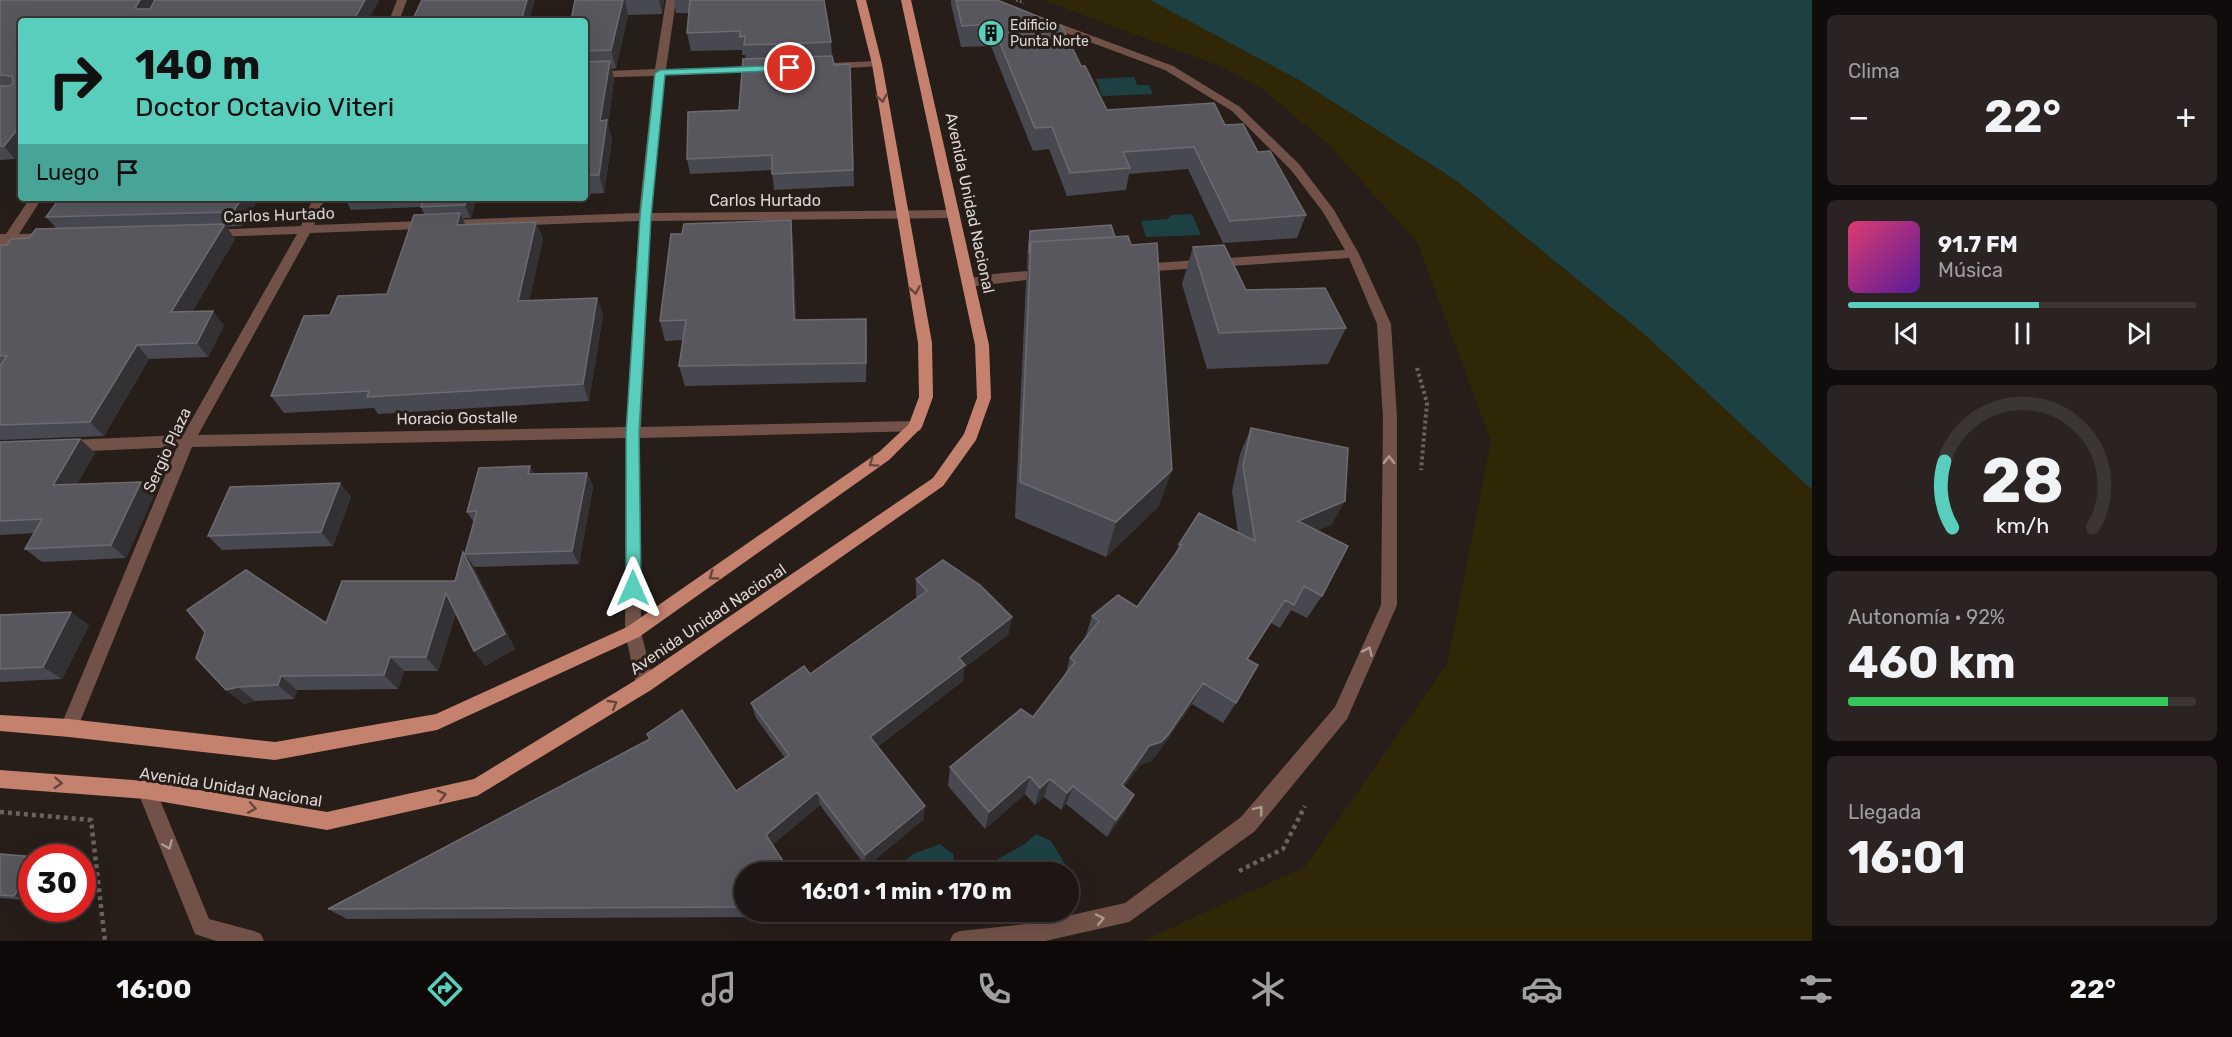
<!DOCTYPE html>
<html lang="es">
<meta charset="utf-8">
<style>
:root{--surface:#1d1614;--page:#2a2322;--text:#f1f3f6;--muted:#a09fa0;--line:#3b3534;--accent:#5acebc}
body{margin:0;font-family:Rubik,sans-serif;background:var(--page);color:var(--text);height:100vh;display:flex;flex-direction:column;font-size:22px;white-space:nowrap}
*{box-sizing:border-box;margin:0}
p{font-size:20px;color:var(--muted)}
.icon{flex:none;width:33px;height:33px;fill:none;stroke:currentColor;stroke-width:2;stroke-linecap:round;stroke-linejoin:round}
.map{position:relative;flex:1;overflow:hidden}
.panel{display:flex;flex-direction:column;gap:15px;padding:15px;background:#100c0b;width:420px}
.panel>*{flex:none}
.hud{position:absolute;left:18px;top:18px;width:570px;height:183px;border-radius:6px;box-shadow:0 6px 24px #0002,0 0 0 2px var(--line);background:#5acebc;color:#111;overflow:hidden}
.speed{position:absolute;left:18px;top:844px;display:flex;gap:12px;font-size:30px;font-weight:700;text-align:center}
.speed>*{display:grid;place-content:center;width:78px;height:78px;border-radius:50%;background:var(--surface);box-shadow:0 6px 24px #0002,0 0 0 2px var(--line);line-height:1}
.speed .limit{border:9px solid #d22;background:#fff;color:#111}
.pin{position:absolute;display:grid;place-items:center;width:51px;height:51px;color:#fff;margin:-26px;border:3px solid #fff;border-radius:50%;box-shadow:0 2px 6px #0007}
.me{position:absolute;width:66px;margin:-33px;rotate:0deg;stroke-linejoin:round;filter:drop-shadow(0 0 4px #0008)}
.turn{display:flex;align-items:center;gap:21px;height:126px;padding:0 18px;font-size:27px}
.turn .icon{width:78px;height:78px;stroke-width:2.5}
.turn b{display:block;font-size:42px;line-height:51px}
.then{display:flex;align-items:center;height:57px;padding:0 18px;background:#0003;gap:12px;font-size:22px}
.big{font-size:45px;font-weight:700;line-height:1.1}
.panel .card{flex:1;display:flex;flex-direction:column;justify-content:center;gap:9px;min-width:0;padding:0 21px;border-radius:9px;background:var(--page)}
.panel .dial{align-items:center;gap:0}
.dial svg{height:156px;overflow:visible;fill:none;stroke:var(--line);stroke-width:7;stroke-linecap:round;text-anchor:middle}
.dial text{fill:var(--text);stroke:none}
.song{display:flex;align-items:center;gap:18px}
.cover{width:72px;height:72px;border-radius:9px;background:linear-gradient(135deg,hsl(340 70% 55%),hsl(270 70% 35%))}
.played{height:6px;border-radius:3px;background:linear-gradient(90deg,var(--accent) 55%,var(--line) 55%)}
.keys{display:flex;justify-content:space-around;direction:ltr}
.heat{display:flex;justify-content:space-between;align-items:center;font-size:33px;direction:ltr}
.charge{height:9px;border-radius:4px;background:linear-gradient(90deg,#34c759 92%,var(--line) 0)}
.trip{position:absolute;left:734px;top:862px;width:345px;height:60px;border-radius:30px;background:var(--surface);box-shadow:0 6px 24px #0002,0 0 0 2px var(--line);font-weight:700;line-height:60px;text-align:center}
.menu{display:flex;height:96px;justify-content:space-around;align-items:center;background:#0c0908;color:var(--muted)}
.menu .icon{width:42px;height:42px}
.menu .current{color:var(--accent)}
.menu b{font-size:27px;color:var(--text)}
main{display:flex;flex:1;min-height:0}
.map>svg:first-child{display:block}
.sand{fill:#2f2706}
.water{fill:#1d4143}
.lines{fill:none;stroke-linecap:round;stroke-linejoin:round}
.path-far2{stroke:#6a625f;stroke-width:3;stroke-dasharray:2 2;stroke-linecap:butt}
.path-far1{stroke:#6a625f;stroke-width:4;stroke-dasharray:3 3;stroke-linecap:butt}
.path{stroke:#6a625f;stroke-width:4.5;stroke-dasharray:4 4;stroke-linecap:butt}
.minor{fill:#725248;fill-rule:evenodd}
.major{fill:#c4826e;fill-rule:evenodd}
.wall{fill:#484850}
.shaded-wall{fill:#343134}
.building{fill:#58575e;stroke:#6d6b70;stroke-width:1.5}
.oneway{stroke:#66463c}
.oneway2{stroke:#ac9b94}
.route{fill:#5acebc;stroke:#3a867a;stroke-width:1.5}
.labels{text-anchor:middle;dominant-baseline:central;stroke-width:6;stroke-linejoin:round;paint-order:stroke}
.far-poi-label{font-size:14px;fill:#dcd6d3;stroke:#271e1a;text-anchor:start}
.street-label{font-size:16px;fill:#dcd6d3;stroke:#271e1a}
</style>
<main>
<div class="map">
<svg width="1812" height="941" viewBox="0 0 1812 941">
<rect width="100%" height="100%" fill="#271e1a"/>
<path class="sand" d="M 1043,0 L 1150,0 L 1299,80 L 1457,181 L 1644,334 L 1812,490 L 1812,941 L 1142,941 L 1305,867 L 1447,664 L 1491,441 L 1417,242 L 1327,143 L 1261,88 L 1217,65 Z"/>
<path class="water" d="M 1150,0 L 1812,0 L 1812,490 L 1644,334 L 1457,181 L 1299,80 Z
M 1134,77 L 1137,85 L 1149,85 L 1153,94 L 1102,96 L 1096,79 Z
M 1192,214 L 1201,235 L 1146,237 L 1141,221 L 1167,219 L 1172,215 Z
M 1036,834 L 1051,841 L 1072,876 L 1068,879 L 1068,873 L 1007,873 L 998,859 L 1025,844 Z
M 940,844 L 953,854 L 956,873 L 885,873 L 893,871 L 913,854 Z"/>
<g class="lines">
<path class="path-far2" d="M 1016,0 L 1024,3"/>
<path class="path-far1" d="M 1417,368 L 1427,403 L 1421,470"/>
<path class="path" d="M 0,812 L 91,820 L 105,941
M 1239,871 L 1283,849 L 1305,806"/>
<path class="minor" d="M 397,0 L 407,0 L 399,21 L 389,21 Z
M 666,0 L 676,0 L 666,69 L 762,66 L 767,69 L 762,72 L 665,75 L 651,213 L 954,210 L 960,214 L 954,218 L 651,221 L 641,427 L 915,421 L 920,423 L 922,427 L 920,431 L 640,438 L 641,632 L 654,684 L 651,690 L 645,692 L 639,690 L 636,684 L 625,632 L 626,438 L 192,447 L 75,734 L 69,737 L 63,734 L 60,728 L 177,447 L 69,452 L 64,450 L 62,446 L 64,442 L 69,440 L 183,435 L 297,234 L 211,237 L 207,236 L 205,233 L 207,230 L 301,226 L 313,198 L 325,198 L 314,225 L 639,213 L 654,76 L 585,78 L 585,72 L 655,69 ZM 639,221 L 626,427 L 198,435 L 310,233 Z
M 1039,19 L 1047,19 L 1173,66 L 1240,107 L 1299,164 L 1334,210 L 1359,254 L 1391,324 L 1397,418 L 1397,605 L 1347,719 L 1255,831 L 1129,922 L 1045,941 L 950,941 L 953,934 L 960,931 L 1036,923 L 1125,903 L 1241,817 L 1335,707 L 1381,605 L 1383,418 L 1377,324 L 1349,258 L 1140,272 L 1134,268 L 1140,264 L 1345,250 L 1323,212 L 1291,170 L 1232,111 L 1165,70 L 1039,23 Z
M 877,61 L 881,62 L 881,66 L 831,69 L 826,66 L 831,63 Z
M 30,198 L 42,198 L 19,234 L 49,233 L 55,237 L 49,241 L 13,242 L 4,255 L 0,256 L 0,234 L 6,234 Z
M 1047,270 L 1053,274 L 1052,277 L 969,287 L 963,283 C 972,273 1031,271 1047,270 Z
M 146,781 L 153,783 L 209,919 L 254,931 L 261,934 L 264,941 L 216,941 L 195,934 L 137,790 L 139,783 Z"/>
<path class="major" d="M 856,0 L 866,0 L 882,64 L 932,343 L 933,397 L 922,427 L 889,460 L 639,637 L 437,730 L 275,760 L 69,737 L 0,731 L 0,715 L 69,719 L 275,742 L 436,714 L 627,627 L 879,452 L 909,424 L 919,397 L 918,343 L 872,64 Z
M 901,0 L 911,0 L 989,345 L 991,398 L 976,440 L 943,486 L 651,690 L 477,796 L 327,830 L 146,799 L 0,788 L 0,770 L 146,781 L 327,812 L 474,779 L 639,678 L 933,478 L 964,434 L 977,398 L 975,345 Z"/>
</g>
<path class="wall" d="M 0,0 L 379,0 L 367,21 L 21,21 L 15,159 L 0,160 Z
M 575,0 L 664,0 L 662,14 L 628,15 L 616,68 L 612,69 L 614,79 L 608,125 L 612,139 L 604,193 L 585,194 L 585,21 Z
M 674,0 L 824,0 L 831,42 L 832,56 L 834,65 L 850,64 L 854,186 L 774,190 L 772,170 L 690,174 L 687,159 L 739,110 L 746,59 L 745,55 L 742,55 L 742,50 L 691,51 L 687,33 L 689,13 L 676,13 Z
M 951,0 L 997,0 L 1081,66 L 1107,110 L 1225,125 L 1258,152 L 1306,215 L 1297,238 L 1223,243 L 1188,169 L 1129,174 L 1126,190 L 1067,196 L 1049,149 L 1033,151 L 991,46 L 961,47 L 951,4 Z
M 60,198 L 282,198 L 257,201 L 242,226 L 226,227 L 235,239 L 192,312 L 224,325 L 208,357 L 149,359 L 104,436 L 0,440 L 0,245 L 7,245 L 29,238 L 56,228 L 46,217 Z
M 345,198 L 476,198 L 471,218 L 463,218 L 466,225 L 536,222 L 543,239 L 529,301 L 597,298 L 603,315 L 589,401 L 378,414 L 374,408 L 284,413 L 271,396 L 330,315 L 387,294 L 424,214 L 421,207 L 351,210 Z
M 1030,231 L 1159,506 L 1106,557 L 1015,518 L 1026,281 L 1028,269 L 1027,269 L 1028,246 Z
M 793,241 L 796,320 L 867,339 L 866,382 L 685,386 L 679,366 L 683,340 L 665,341 L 660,321 Z
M 1193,247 L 1246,290 L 1346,328 L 1328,364 L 1207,369 L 1182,284 Z
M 1251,428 L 1345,501 L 1331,525 L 1318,530 L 1322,596 L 1307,618 L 1291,610 L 1280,628 L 1271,623 L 1248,659 L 1236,703 L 1223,723 L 1192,704 L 1157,754 L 1151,761 L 1140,765 L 1124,787 L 1134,795 L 1125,812 L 1107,837 L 1066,804 L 1061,810 L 1044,797 L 1035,805 L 1025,794 L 985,829 L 948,786 L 950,767 L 1033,717 L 1065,676 L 1070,658 L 1085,638 L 1092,616 L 1137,607 L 1175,555 L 1179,544 L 1238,533 L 1232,491 L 1240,454 Z
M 80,439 L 95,453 L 77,484 L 141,482 L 154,495 L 126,558 L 42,562 L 25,549 L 34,533 L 0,535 L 0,442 Z
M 530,466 L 534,474 L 587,473 L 593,487 L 579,564 L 474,567 L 465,554 L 474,523 L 467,512 Z
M 340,483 L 351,497 L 333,546 L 222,550 L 208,536 Z
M 474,568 L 515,649 L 485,666 L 456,613 L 438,671 L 404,671 L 398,689 L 297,690 L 294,699 L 255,701 L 244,704 L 226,690 L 326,623 L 455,581 Z
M 916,579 L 1009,634 L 964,668 L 963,681 L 877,747 L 924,819 L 866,867 L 820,805 L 772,845 L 783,861 L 787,873 L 744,873 L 744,912 L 756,912 L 758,917 L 347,919 L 328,909 L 650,740 L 647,734 L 736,791 L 785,758 L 756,718 L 751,703 L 810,674 L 917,598 L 916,596 Z
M 0,615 L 89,625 L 62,679 L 0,682 Z
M 0,854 L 25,900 L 0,898 Z"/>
<path class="shaded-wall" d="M 140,0 L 158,0 L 144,20 L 136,9 L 136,6 Z
M 365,0 L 379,0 L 367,21 L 353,21 Z
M 527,0 L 535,0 L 529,21 L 521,21 Z
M 623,0 L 625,0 L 628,15 L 616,68 L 611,50 Z
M 659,0 L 664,0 L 662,14 Z
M 610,61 L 614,79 L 608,125 L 612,139 L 604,193 L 599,175 L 600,121 Z
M 21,125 L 21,152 L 15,159 L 4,146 Z
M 242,198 L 254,198 L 257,201 L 242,226 L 233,212 Z
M 467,198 L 476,198 L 471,218 L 465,205 Z
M 460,213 L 468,231 L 457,225 Z
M 791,220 L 793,241 L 796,340 L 794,320 Z
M 536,222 L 543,239 L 525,319 L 518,301 Z
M 225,224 L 235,239 L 183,327 L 171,312 Z
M 597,298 L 603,315 L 589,401 L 583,384 Z
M 213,311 L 224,325 L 208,357 L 197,343 Z
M 866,319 L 867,339 L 866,382 Z
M 137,345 L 149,359 L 104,436 L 90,422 Z
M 80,439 L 95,453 L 69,498 L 53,485 Z
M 530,466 L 537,481 L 528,474 Z
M 1172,470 L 1159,506 L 1106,557 L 1116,522 Z
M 587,473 L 593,487 L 579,564 L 572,551 Z
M 141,482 L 154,495 L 126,558 L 111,545 Z
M 340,483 L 351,497 L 333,546 L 321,532 Z
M 1345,501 L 1331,525 L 1285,544 L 1298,521 Z
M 463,552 L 474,568 L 515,649 L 485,666 L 474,651 Z
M 446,593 L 457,608 L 438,671 L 426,657 Z
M 1285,600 L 1271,623 L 1234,680 L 1247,659 Z
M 71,612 L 89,625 L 62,679 L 43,667 Z
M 1012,617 L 1009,634 L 964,668 L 963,681 L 871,751 L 870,737 L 959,658 Z
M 390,657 L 404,671 L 398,689 L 384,675 Z
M 281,676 L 297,690 L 294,699 L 278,685 Z
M 1203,683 L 1192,704 L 1157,754 L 1151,761 L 1140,765 L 1113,803 L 1122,785 L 1149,746 Z
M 238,687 L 255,701 L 244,704 L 226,690 Z
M 1030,776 L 1025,794 L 985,829 L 989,812 Z
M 1050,779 L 1044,797 L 1035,805 L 1040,788 Z
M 1073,786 L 1066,804 L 1061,810 L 1067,793 Z
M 817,792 L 820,805 L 770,847 L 766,835 Z
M 1134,795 L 1125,812 L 1107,837 L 1116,820 Z
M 925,806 L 924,819 L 866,867 L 865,855 Z
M 783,861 L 787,873 L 768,873 Z
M 32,866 L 32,890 L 25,900 L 14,896 Z"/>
<path class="building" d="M 0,0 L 140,0 L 136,6 L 136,9 L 150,9 L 155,0 L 365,0 L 353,21 L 21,21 L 21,125 L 4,146 L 0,146 L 0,86 L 10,86 L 13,83 L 12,76 L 0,75 Z
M 422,0 L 527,0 L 521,21 L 412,21 Z
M 575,0 L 623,0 L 611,50 L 585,51 L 585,21 L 571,21 Z
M 690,0 L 824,0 L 831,42 L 744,45 L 745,36 L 740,37 L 740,31 L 687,33 Z
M 956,0 L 997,0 L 1062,26 L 1081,66 L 1085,66 L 1107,110 L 1214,103 L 1225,125 L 1243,124 L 1258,152 L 1270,151 L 1306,215 L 1230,221 L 1194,147 L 1123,152 L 1130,168 L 1070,173 L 1052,127 L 1035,128 L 992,24 L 962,26 Z
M 832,56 L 834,65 L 850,64 L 853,170 L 772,174 L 772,155 L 687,159 L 688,112 L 739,110 L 743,59 Z
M 610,61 L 600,121 L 607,120 L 599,175 L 585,175 L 585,62 Z
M 60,198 L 242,198 L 233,212 L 46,217 Z
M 423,198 L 467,198 L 465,205 L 421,207 Z
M 460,213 L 457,225 L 536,222 L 518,301 L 597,298 L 583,384 L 367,397 L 369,391 L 271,396 L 304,316 L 330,315 L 338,296 L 387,294 L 414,215 Z
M 791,220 L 794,320 L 866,319 L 866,363 L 679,366 L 686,320 L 660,321 L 671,234 L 682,234 L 684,224 Z
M 225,224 L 171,312 L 213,311 L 197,343 L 137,345 L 90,422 L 0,425 L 0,366 L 7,356 L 0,356 L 0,245 L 7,245 L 11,239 L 29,238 L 36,229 Z
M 1111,225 L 1115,237 L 1031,242 L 1030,253 L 1029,253 L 1030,231 Z
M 1128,236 L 1131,245 L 1157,243 L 1172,470 L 1116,522 L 1020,482 L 1031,242 Z
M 1224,245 L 1246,290 L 1325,288 L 1346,328 L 1219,333 L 1193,247 Z
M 1251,428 L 1348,448 L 1345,501 L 1298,521 L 1348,546 L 1322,596 L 1304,586 L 1294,605 L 1285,600 L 1247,659 L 1258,665 L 1236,703 L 1203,683 L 1168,735 L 1161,742 L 1149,746 L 1122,785 L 1134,795 L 1116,820 L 1073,786 L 1067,793 L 1050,779 L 1040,788 L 1030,776 L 989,812 L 950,767 L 1021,709 L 1033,717 L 1075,662 L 1070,658 L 1099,621 L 1092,616 L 1118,595 L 1137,607 L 1182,545 L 1179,544 L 1199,513 L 1255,541 L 1243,466 Z
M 80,439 L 53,485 L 141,482 L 111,545 L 25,549 L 42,519 L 0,521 L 0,442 Z
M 530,466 L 528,474 L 587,473 L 572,551 L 465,554 L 477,511 L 467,512 L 479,468 Z
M 340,483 L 321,532 L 208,536 L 230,487 Z
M 463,552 L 505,634 L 474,651 L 446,593 L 426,657 L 390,657 L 384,675 L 281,676 L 278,685 L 238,687 L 226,690 L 196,658 L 205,632 L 187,610 L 246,570 L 326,623 L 342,581 L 455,581 Z
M 943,560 L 980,585 L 1012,617 L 959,658 L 965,665 L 870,737 L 925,806 L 865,855 L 817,792 L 766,835 L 783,861 L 768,873 L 744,873 L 744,907 L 328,909 L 650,739 L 647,734 L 682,710 L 736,791 L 789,755 L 751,703 L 804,666 L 810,674 L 927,591 L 916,579 Z
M 71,612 L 43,667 L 0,669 L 0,615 Z
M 0,854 L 37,857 L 32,858 L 32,866 L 14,896 L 0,895 Z"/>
<defs><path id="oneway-chevron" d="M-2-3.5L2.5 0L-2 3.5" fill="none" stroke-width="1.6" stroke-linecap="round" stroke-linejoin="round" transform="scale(1.5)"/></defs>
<g class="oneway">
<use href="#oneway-chevron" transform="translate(882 98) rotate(81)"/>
<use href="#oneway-chevron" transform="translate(915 290) rotate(80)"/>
<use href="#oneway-chevron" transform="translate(873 463) rotate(145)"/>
<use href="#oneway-chevron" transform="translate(713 576) rotate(145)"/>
<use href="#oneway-chevron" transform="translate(613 704) rotate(-31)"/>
<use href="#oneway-chevron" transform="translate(58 783) rotate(4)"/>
<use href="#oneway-chevron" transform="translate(442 795) rotate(-13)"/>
<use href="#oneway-chevron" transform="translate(252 808) rotate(10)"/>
</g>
<g class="oneway2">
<use href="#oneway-chevron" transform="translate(1389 460) rotate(-90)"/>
<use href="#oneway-chevron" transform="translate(1368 651) rotate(-66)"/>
<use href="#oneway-chevron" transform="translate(1259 810) rotate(-50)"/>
<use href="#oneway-chevron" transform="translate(168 845) rotate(68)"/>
<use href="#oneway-chevron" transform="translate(1100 919) rotate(-12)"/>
</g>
<path class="route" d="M 790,65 L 795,68 L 793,70 L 665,75 L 651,217 L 639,433 L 641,588 L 638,593 L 633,594 L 628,593 L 626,588 L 626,433 L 640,217 L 655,73 L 660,70 Z"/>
<defs>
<symbol id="building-disc" viewBox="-11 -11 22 22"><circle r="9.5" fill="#5acebc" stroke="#271e1a"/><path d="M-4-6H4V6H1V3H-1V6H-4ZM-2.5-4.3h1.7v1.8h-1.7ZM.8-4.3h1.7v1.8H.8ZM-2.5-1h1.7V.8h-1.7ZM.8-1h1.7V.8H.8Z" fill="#111"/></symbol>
</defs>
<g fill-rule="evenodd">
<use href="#building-disc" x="976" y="18" width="30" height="30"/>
</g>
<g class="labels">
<g class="far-poi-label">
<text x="1010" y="25">Edificio<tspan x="1010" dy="16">Punta Norte</tspan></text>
</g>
<g class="street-label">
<text x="765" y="200">Carlos Hurtado</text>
<text transform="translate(970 203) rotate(78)">Avenida Unidad Nacional</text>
<text transform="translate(279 215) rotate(-2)">Carlos Hurtado</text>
<text transform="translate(457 418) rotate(-1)">Horacio Gostalle</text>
<text transform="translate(167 450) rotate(-65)">Sergio Plaza</text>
<text transform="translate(708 619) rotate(-34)">Avenida Unidad Nacional</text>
<text transform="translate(231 787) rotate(9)">Avenida Unidad Nacional</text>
</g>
</g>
</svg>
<div class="speed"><div class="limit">30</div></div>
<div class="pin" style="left:790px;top:68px;background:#d93025"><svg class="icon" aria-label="arrive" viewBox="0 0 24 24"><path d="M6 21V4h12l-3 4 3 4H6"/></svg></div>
<svg class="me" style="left:633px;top:588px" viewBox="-20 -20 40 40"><path d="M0-17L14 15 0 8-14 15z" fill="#5acebc" stroke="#fff" stroke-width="4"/></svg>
<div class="trip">16:01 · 1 min · 170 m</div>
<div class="hud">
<div class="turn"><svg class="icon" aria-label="right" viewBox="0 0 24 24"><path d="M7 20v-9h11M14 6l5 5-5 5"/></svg><div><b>140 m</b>Doctor Octavio Viteri</div></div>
<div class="then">Luego<svg class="icon" aria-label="arrive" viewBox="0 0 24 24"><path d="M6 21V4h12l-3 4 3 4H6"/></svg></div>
</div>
</div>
<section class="panel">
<div class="card"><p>Clima</p>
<div class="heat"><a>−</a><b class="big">22°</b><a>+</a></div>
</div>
<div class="card">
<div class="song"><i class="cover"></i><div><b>91.7 FM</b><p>Música</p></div></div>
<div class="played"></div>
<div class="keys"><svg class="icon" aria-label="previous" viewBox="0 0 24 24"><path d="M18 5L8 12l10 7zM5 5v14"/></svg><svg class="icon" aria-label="pause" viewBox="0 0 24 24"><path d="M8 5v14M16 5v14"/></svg><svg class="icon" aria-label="next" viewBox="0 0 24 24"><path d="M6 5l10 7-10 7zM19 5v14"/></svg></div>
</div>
<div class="card dial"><svg viewBox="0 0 100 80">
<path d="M14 69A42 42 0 1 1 86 69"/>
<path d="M14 69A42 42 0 0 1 10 35" stroke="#5acebc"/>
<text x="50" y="56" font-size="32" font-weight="700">28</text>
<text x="50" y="72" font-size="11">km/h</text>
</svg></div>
<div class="card"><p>Autonomía · 92%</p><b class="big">460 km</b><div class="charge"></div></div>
<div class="card"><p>Llegada</p><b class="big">16:01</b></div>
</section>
</main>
<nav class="menu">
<b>16:00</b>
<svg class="icon current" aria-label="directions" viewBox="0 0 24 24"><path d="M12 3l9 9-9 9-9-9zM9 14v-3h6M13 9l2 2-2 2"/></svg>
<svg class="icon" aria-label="music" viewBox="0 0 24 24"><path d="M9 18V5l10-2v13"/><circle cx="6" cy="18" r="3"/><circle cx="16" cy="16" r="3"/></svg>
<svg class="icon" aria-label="phone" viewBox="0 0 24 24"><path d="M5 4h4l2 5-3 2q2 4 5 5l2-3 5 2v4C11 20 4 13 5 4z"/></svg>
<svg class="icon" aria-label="climate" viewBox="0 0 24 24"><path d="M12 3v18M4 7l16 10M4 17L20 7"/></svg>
<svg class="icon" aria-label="car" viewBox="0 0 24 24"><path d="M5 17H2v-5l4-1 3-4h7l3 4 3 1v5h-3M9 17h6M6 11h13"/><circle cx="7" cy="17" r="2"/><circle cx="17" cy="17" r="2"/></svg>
<svg class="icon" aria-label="filters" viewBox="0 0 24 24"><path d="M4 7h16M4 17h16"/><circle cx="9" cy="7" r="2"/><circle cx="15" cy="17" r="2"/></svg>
<b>22°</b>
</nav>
